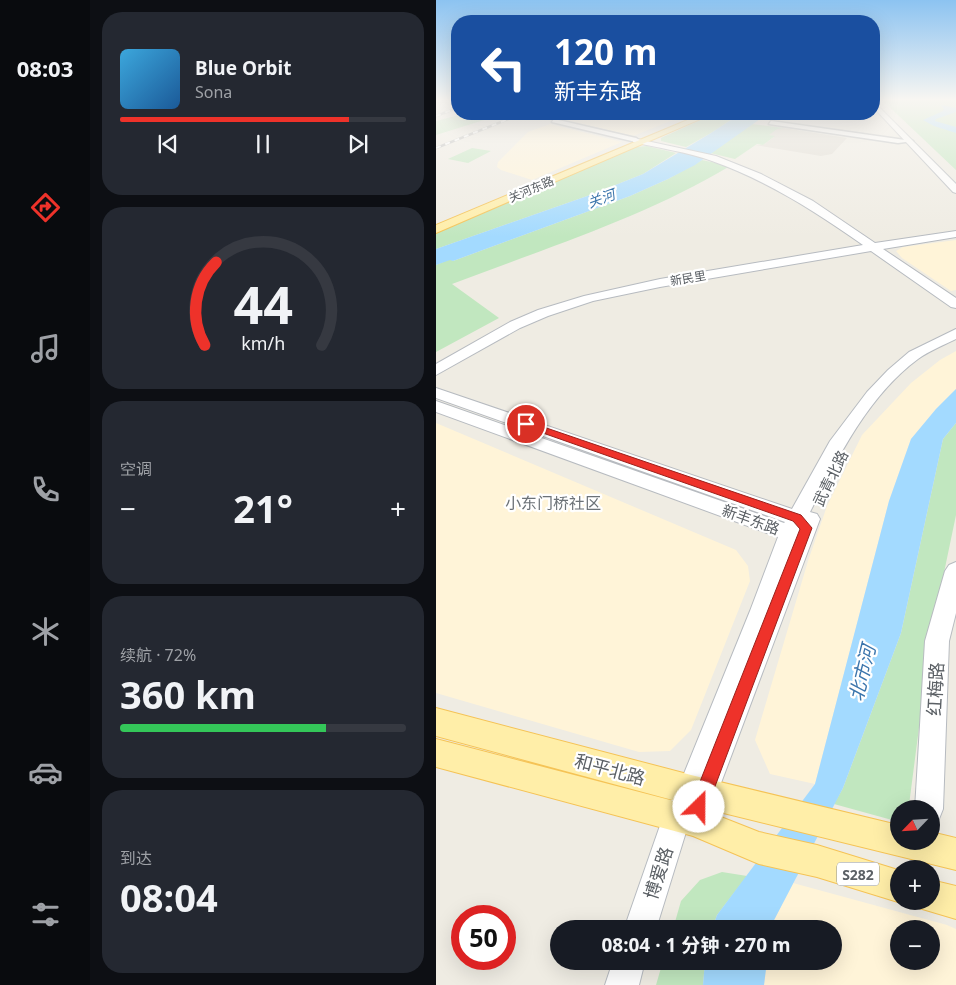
<!DOCTYPE html>
<html lang="zh">
<meta charset="utf-8">
<style>
:root{--surface:#171b24;--page:#242831;--text:#f1f3f6;--muted:#9ea1a6;--line:#363941;--accent:#ee322a}
body{margin:0;font-family:"Noto Sans","Noto Sans SC",sans-serif;background:var(--page);color:var(--text);height:100vh;display:flex;flex-direction:column;font-size:19px;white-space:nowrap}
*{box-sizing:border-box;margin:0}
p{font-size:16px;color:var(--muted)}
.icon{flex:none;width:28px;height:28px;fill:none;stroke:currentColor;stroke-width:2;stroke-linecap:round;stroke-linejoin:round}
.map{position:relative;flex:1;overflow:hidden}
.sheet{display:flex;flex-direction:column;gap:12px;padding:12px;background:#0d0f14;width:346px}
.sheet>*{flex:none}
.banner{position:absolute;left:15px;top:15px;width:429px;height:105px;border-radius:20px;box-shadow:0 5px 20px #0002;background:#1a4fa0;color:#fff;overflow:hidden}
.needle{width:32px;rotate:245deg}
.controls{position:absolute;left:454px;top:800px;display:grid;gap:10px}
.controls a{display:grid;place-items:center;width:50px;height:50px;border-radius:50%;background:var(--surface);box-shadow:0 5px 20px #0002;font-size:25px}
.speed{position:absolute;left:15px;top:905px;display:flex;gap:10px;font-size:25px;font-weight:700;text-align:center}
.speed>*{display:grid;place-content:center;width:65px;height:65px;border-radius:50%;background:var(--surface);box-shadow:0 5px 20px #0002;line-height:1}
.speed .limit{border:8px solid #d22;background:#fff;color:#111}
.pin{position:absolute;display:grid;place-items:center;width:42px;height:42px;color:#fff;margin:-21px;border:2px solid #fff;border-radius:50%;box-shadow:0 1px 5px #0007}
.me{position:absolute;width:55px;margin:-28px;rotate:23deg;stroke-linejoin:round;filter:drop-shadow(0 0 4px #0008)}
.turn{display:flex;align-items:center;gap:18px;height:105px;padding:0 20px;font-size:22px}
.turn .icon{width:65px;height:65px;stroke-width:2.5}
.turn b{display:block;font-size:35px;line-height:42px}
.big{font-size:38px;font-weight:700;line-height:1.1}
.sheet .card{flex:1;display:flex;flex-direction:column;justify-content:center;gap:8px;min-width:0;padding:0 18px;border-radius:20px;background:var(--page)}
.sheet .dial{align-items:center;gap:0}
.dial svg{height:130px;overflow:visible;fill:none;stroke:var(--line);stroke-width:7;stroke-linecap:round;text-anchor:middle}
.dial text{fill:var(--text);stroke:none}
.song{display:flex;align-items:center;gap:15px}
.cover{width:60px;height:60px;border-radius:8px;background:linear-gradient(135deg,hsl(200 70% 55%),hsl(210 70% 35%))}
.played{height:5px;border-radius:2px;background:linear-gradient(90deg,var(--accent) 80%,var(--line) 80%)}
.keys{display:flex;justify-content:space-around;direction:ltr}
.heat{display:flex;justify-content:space-between;align-items:center;font-size:28px;direction:ltr}
.charge{height:8px;border-radius:4px;background:linear-gradient(90deg,#34c759 72%,var(--line) 0)}
.trip{position:absolute;left:114px;top:920px;width:292px;height:50px;border-radius:25px;background:var(--surface);box-shadow:0 5px 20px #0002;font-weight:700;line-height:50px;text-align:center}
main{display:flex;flex:1;min-height:0}
.dock{display:flex;flex-direction:column;width:90px;justify-content:space-around;align-items:center;background:#090b0e;color:var(--muted)}
.dock .icon{width:35px;height:35px}
.dock .on{color:var(--accent)}
.dock b{font-size:22px;color:var(--text)}
.map>svg:first-child{display:block}
.commercial{fill:#fff4d8;fill-rule:evenodd}
.education{fill:#dfdbd2}
.green{fill:#c1e7bf}
.water{fill:#a3daff}
.lines{fill:none;stroke-linecap:round;stroke-linejoin:round}
.street-casing{stroke:#b6babe;stroke-width:3}
.secondary-casing{stroke:#b7bbc0;stroke-width:2}
.primary-casing{stroke:#f5c356;stroke-width:2}
.street{fill:#fff;fill-rule:evenodd}
.secondary{fill:#fff;fill-rule:evenodd}
.primary{fill:#ffeea8;fill-rule:evenodd}
.rail-casing{stroke:#b5b6b6;stroke-width:2.5}
.rail{stroke:#fff;stroke-width:2;stroke-dasharray:5;stroke-linecap:butt}
.route{fill:#ee322a;stroke:#9b201b}
.labels{text-anchor:middle;dominant-baseline:central;stroke-width:4.5;stroke-linejoin:round;paint-order:stroke}
.far-street-label{font-size:12px;fill:#5b6065;stroke:#fff}
.far-water-label{font-size:14px;font-style:italic;fill:#3b75ac;stroke:#fff}
.shield{fill:#fff;stroke:#8c9093;stroke-width:1}
.shield-label{font-size:14px;font-weight:bold;fill:#5b6065}
.street-label{font-size:15px;fill:#5b6065;stroke:#fff}
.neighbourhood-label{font-size:16px;fill:#6c7277;stroke:#fff}
.near-street-label{font-size:18px;fill:#5b6065;stroke:#fff}
.near-water-label{font-size:19px;font-style:italic;fill:#3b75ac;stroke:#fff}
</style>
<main>
<nav class="dock">
<b>08:03</b>
<svg class="icon on" aria-label="directions" viewBox="0 0 24 24"><path d="M12 3l9 9-9 9-9-9zM9 14v-3h6M13 9l2 2-2 2"/></svg>
<svg class="icon" aria-label="music" viewBox="0 0 24 24"><path d="M9 18V5l10-2v13"/><circle cx="6" cy="18" r="3"/><circle cx="16" cy="16" r="3"/></svg>
<svg class="icon" aria-label="phone" viewBox="0 0 24 24"><path d="M5 4h4l2 5-3 2q2 4 5 5l2-3 5 2v4C11 20 4 13 5 4z"/></svg>
<svg class="icon" aria-label="climate" viewBox="0 0 24 24"><path d="M12 3v18M4 7l16 10M4 17L20 7"/></svg>
<svg class="icon" aria-label="car" viewBox="0 0 24 24"><path d="M5 17H2v-5l4-1 3-4h7l3 4 3 1v5h-3M9 17h6M6 11h13"/><circle cx="7" cy="17" r="2"/><circle cx="17" cy="17" r="2"/></svg>
<svg class="icon" aria-label="filters" viewBox="0 0 24 24"><path d="M4 7h16M4 17h16"/><circle cx="9" cy="7" r="2"/><circle cx="15" cy="17" r="2"/></svg>
</nav>
<section class="sheet">
<div class="card">
<div class="song"><i class="cover"></i><div><b>Blue Orbit</b><p>Sona</p></div></div>
<div class="played"></div>
<div class="keys"><svg class="icon" aria-label="previous" viewBox="0 0 24 24"><path d="M18 5L8 12l10 7zM5 5v14"/></svg><svg class="icon" aria-label="pause" viewBox="0 0 24 24"><path d="M8 5v14M16 5v14"/></svg><svg class="icon" aria-label="next" viewBox="0 0 24 24"><path d="M6 5l10 7-10 7zM19 5v14"/></svg></div>
</div>
<div class="card dial"><svg viewBox="0 0 100 80">
<path d="M14 69A42 42 0 1 1 86 69"/>
<path d="M14 69A42 42 0 0 1 21 18" stroke="#ee322a"/>
<text x="50" y="56" font-size="32" font-weight="700">44</text>
<text x="50" y="72" font-size="11">km/h</text>
</svg></div>
<div class="card"><p>空调</p>
<div class="heat"><a>−</a><b class="big">21°</b><a>+</a></div>
</div>
<div class="card"><p>续航 · 72%</p><b class="big">360 km</b><div class="charge"></div></div>
<div class="card"><p>到达</p><b class="big">08:04</b></div>
</section>
<div class="map">
<svg width="520" height="985" viewBox="0 0 520 985">
<rect width="100%" height="100%" fill="#efece3"/>
<path class="commercial" d="M 135,114 L 252,114 L 197,136 L 122,118 Z
M 114,124 L 186,142 L 96,180 L 65,170 L 61,167 L 62,162 L 92,132 Z
M 520,240 L 520,290 L 515,291 L 466,258 L 460,251 L 467,247 Z
M 520,351 L 520,389 L 500,409 L 475,439 L 453,501 L 379,784 L 334,774 L 319,740 L 372,561 L 391,506 L 426,435 L 475,383 L 504,360 Z
M 0,423 L 300,550 L 312,566 L 314,581 L 255,730 L 234,751 L 203,752 L 0,693 Z
M 357,883 L 511,925 L 520,929 L 520,985 L 328,985 L 331,961 L 398,961 L 398,929 L 335,929 L 336,924 ZM 462,929 L 495,929 L 495,961 L 462,961 Z"/>
<path class="education" d="M 341,128 L 348,128 L 411,138 L 396,154 L 385,156 L 319,145 L 327,145 L 338,137 L 332,135 Z"/>
<path class="green" d="M 445,99 L 520,99 L 520,170 Z
M 27,114 L 62,114 L 59,115 L 61,116 L 0,135 L 0,121 Z
M 278,114 L 304,114 L 275,133 L 250,147 L 225,141 L 225,138 Z
M 316,124 L 348,128 L 341,129 L 333,135 L 339,136 L 327,145 L 321,144 L 299,159 L 274,153 Z
M 211,146 L 240,153 L 207,174 L 157,194 L 0,249 L 0,233 L 200,147 Z
M 36,148 L 55,151 L 32,163 L 12,159 Z
M 266,160 L 294,166 C 207,218 110,248 16,284 L 63,318 L 0,352 L 0,265 L 14,259 L 17,261 L 194,196 L 232,179 Z
M 520,423 L 520,515 L 495,635 L 473,805 L 468,809 L 462,809 L 462,814 L 456,820 L 398,804 L 407,788 L 465,633 L 507,439 Z
M 286,872 L 311,876 L 281,915 L 276,929 L 237,929 L 245,901 L 264,880 Z
M 227,961 L 269,961 L 267,985 L 220,985 Z"/>
<path class="water" d="M 505,105 L 520,108 L 520,112 L 500,119 L 499,121 L 520,127 L 520,133 L 498,126 L 487,120 L 507,111 L 508,109 Z
M 304,114 L 331,114 L 259,165 L 232,179 L 194,196 L 17,261 L 14,260 L 0,265 L 0,249 L 157,194 L 207,174 L 275,133 Z
M 520,389 L 520,423 L 507,439 L 465,633 L 407,788 L 336,924 L 335,929 L 276,929 L 281,915 L 379,784 L 453,501 L 475,439 L 500,409 Z
M 269,961 L 331,961 L 328,985 L 267,985 Z"/>
<g class="lines">
<defs>
<path id="street" d="M 118,119 L 200,138 L 203,140 L 200,142 L 116,122 Z
M 335,121 L 462,139 L 477,141 L 462,143 L 333,124 Z"/>
<path id="secondary" d="M 438,102 L 520,184 L 520,193 L 517,192 L 438,108 Z
M 197,138 L 280,156 L 325,174 L 377,201 L 439,243 L 520,231 L 520,237 L 447,249 L 520,298 L 520,308 L 515,307 L 435,251 L 224,287 L 157,301 L 112,316 L 84,328 L 0,375 L 0,364 L 74,322 L 102,310 L 148,296 L 224,279 L 427,245 C 378,211 332,181 276,161 C 251,152 223,148 197,142 Z
M 520,329 L 520,339 C 508,345 493,351 482,359 C 432,396 402,457 374,512 L 381,514 L 384,519 L 267,831 L 257,835 L 250,832 L 220,929 L 188,929 L 227,817 L 245,781 L 314,611 L 342,537 L 0,412 L 0,401 L 348,523 L 349,522 L 0,398 L 0,388 L 356,509 L 394,441 L 431,392 L 452,370 L 473,352 Z
M 520,562 L 520,613 L 513,641 L 507,809 L 503,819 L 495,822 L 495,809 L 479,809 L 489,641 L 509,571 L 513,565 Z
M 177,961 L 209,961 L 203,985 L 169,985 Z"/>
<path id="primary" d="M 266,114 L 276,114 L 0,233 L 0,225 Z
M 0,708 L 255,775 L 462,825 L 462,841 L 495,841 L 495,832 L 520,838 L 520,870 L 255,805 L 0,736 Z
M 0,739 L 257,806 L 323,832 L 381,845 L 462,870 L 462,901 L 464,901 L 462,902 L 381,877 L 323,864 L 257,836 L 0,767 Z
M 495,880 L 520,886 L 520,919 L 483,908 L 481,901 L 495,901 Z"/>
</defs>
<use href="#street" class="street-casing"/>
<use href="#secondary" class="secondary-casing"/>
<use href="#primary" class="primary-casing"/>
<use href="#street" class="street"/>
<use href="#secondary" class="secondary"/>
<use href="#primary" class="primary"/>
<defs>
<path id="rail" d="M 0,116 L 21,108
M 0,148 L 85,114"/>
</defs>
<use href="#rail" class="rail-casing"/>
<use href="#rail" class="rail"/>
</g>
<linearGradient id="sky" x2="0" y2="1"><stop stop-color="#8cc3f1"/><stop offset="0.42" stop-color="#f8f6f2"/><stop offset="1" stop-color="#f8f6f2" stop-opacity="0"/></linearGradient>
<rect width="520" height="237" fill="url(#sky)"/>
<path class="route" d="M 90,421 L 365,515 L 376,528 L 269,813 L 263,816 L 257,813 L 254,807 L 364,529 L 357,521 L 87,426 L 87,422 Z"/>
<g class="labels">
<g class="far-street-label">
<text transform="translate(95 189) rotate(-23)">关河东路</text>
<text transform="translate(252 278) rotate(-10)">新民里</text>
</g>
<g class="far-water-label">
<text transform="translate(165 198) rotate(-20)">关河</text>
</g>
<rect class="shield" x="401" y="862.5" width="42" height="23" rx="4"/>
<g class="shield-label">
<text x="422" y="874">S282</text>
</g>
<g class="street-label">
<text transform="translate(394 478) rotate(-64)">武青北路</text>
<text transform="translate(315 519) rotate(20)">新丰东路</text>
</g>
<g class="neighbourhood-label">
<text x="117" y="503">小东门桥社区</text>
</g>
<g class="near-street-label">
<text transform="translate(499 689) rotate(-87)">红梅路</text>
<text transform="translate(174 769) rotate(15)">和平北路</text>
<text transform="translate(222 873) rotate(-72)">博爱路</text>
</g>
<g class="near-water-label">
<text transform="translate(426 673) rotate(-76)">北市河</text>
</g>
</g>
</svg>
<div class="controls">
<a><svg class="needle" viewBox="-14 -14 28 28"><path d="M0-13l5 13h-10z" fill="#e53935"/><path d="M0 13l5-13h-10z" fill="#9ea1a6"/></svg></a>
<a>+</a>
<a>−</a>
</div>
<div class="speed"><div class="limit">50</div></div>
<div class="pin" style="left:90px;top:424px;background:#d93025"><svg class="icon" aria-label="arrive" viewBox="0 0 24 24"><path d="M6 21V4h12l-3 4 3 4H6"/></svg></div>
<svg class="me" style="left:263px;top:807px" viewBox="-20 -20 40 40"><circle r="19" fill="#fff"/><path d="M0-13L10 11 0 6-10 11z" fill="#ee322a"/></svg>
<div class="trip">08:04 · 1 分钟 · 270 m</div>
<div class="banner">
<div class="turn"><svg class="icon" aria-label="left" viewBox="0 0 24 24"><path d="M17 20v-9H6M10 6l-5 5 5 5"/></svg><div><b>120 m</b>新丰东路</div></div>
</div>
</div>
</main>
